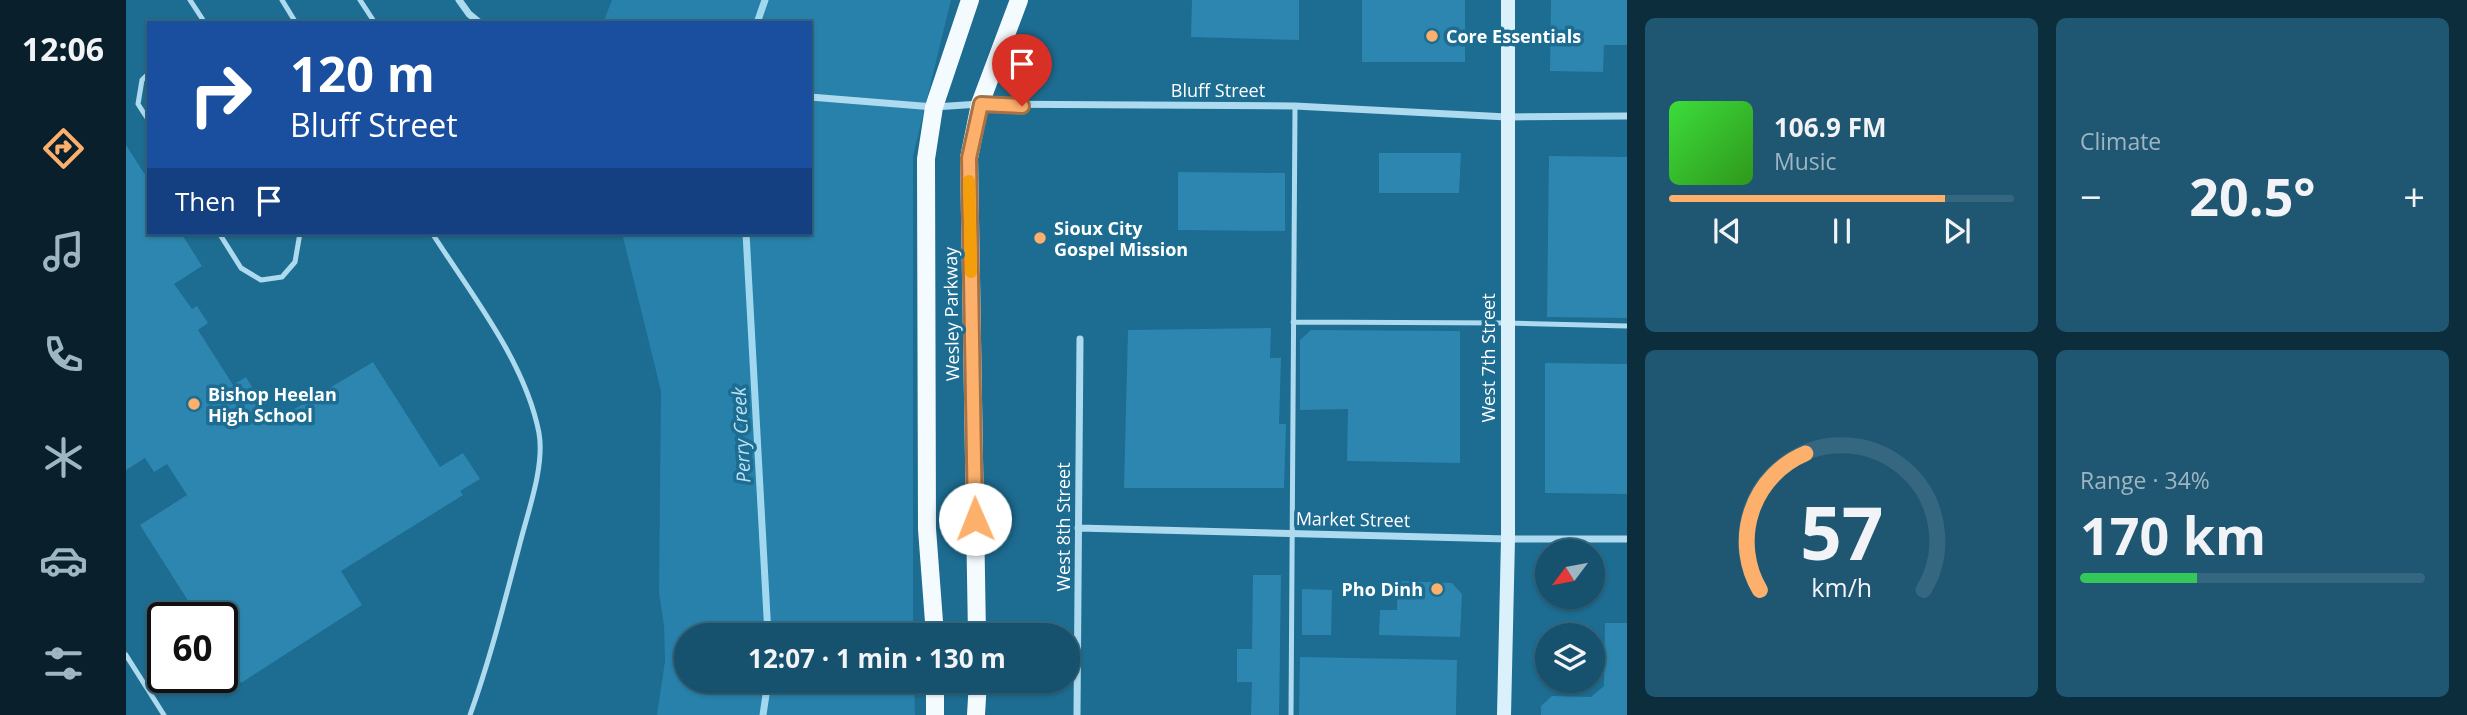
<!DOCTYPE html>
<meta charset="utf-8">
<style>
:root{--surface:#16516d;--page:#1f5772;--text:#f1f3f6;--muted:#9eb5c2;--line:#356880;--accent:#fdb06c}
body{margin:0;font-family:"Open Sans",sans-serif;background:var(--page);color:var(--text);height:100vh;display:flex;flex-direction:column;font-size:26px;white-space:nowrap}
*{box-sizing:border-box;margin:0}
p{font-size:23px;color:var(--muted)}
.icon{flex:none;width:38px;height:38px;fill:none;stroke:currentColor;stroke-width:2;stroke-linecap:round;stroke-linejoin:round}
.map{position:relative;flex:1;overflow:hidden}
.side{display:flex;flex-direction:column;gap:18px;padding:18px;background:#0c2d3c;width:840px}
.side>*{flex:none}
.banner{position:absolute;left:21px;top:21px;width:665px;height:214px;border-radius:0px;box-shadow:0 2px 5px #0004,0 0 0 2px var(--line);background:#1a4fa0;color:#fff;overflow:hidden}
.needle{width:46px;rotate:238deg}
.fabs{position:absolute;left:1409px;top:539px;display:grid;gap:14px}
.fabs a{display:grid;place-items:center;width:70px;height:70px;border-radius:50%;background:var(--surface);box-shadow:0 2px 5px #0004,0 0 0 2px var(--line);font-size:35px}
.speed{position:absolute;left:21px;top:602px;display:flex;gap:14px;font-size:35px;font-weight:700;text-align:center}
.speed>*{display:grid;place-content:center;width:91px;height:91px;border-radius:50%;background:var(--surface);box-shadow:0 2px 5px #0004,0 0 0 2px var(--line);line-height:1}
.speed .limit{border:4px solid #111;border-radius:10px;background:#fff;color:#111}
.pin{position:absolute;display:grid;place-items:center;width:60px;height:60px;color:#fff;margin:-72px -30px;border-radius:50% 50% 50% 0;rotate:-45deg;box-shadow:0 0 7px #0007}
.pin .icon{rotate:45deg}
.me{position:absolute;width:77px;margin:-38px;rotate:359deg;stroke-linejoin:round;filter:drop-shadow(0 0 5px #0008)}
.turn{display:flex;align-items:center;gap:24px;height:147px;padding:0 28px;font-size:32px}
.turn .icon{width:91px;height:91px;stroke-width:2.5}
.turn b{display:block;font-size:49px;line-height:60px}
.then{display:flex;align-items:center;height:66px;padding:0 28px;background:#0003;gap:14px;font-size:26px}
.big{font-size:52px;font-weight:700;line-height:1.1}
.side .widget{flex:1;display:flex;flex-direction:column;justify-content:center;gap:10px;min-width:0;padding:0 24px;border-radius:10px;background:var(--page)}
.side .dial{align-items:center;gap:0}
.dial svg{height:182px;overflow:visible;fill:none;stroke:var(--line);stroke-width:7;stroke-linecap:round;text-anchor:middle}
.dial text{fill:var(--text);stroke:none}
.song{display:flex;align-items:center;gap:21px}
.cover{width:84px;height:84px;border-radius:10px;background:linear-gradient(135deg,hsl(120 70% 55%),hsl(110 70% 35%))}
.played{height:7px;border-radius:4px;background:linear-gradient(90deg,var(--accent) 80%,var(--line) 80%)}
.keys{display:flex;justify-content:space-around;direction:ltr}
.heat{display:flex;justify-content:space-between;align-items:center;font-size:38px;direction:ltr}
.charge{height:10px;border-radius:5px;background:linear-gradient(90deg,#34c759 34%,var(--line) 0)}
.side .tiles{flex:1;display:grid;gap:18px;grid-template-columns:repeat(2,1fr)}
.trip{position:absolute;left:548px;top:623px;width:406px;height:70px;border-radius:35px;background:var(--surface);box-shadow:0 2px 5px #0004,0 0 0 2px var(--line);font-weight:700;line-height:70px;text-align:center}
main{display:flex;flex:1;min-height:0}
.tab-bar{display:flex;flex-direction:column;width:126px;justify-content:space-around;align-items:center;background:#09202c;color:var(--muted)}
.tab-bar .icon{width:49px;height:49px}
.tab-bar .current{color:var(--accent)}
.tab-bar b{font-size:32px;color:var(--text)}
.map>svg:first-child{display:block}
.green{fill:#2781aa}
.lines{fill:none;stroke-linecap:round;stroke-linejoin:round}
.stream{stroke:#a1d8ef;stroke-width:7}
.building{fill:#2d86af}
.lane{stroke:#addaee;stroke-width:5}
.street{stroke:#addaee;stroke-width:7}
.secondary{stroke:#daf0fa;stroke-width:14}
.primary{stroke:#f4fbff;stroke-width:18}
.route-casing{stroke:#a47246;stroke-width:18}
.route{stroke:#fdb06c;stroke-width:12}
.slow{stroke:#f59e0b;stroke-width:12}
.poi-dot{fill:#fdb06c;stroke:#1d6c91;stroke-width:2.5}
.labels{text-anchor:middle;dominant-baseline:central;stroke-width:7;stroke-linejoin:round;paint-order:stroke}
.poi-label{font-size:18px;font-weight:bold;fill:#fff;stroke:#1d6c91;text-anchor:start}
.street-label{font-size:18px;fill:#fff;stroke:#1d6c91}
.water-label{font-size:19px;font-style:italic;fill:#bae3f5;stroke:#1d6c91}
</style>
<main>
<nav class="tab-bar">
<b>12:06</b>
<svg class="icon current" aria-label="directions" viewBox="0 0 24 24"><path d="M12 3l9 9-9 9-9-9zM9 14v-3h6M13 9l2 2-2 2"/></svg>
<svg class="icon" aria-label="music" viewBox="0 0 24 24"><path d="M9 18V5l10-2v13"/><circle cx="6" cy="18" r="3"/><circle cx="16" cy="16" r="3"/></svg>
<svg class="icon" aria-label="phone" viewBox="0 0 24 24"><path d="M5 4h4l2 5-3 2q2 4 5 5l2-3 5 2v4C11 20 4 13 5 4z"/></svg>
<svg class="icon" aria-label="climate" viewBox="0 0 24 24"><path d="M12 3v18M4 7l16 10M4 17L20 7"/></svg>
<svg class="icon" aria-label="car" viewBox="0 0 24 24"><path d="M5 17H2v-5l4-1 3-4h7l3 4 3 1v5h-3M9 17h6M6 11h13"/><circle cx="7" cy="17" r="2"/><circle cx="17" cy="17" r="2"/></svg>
<svg class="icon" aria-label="filters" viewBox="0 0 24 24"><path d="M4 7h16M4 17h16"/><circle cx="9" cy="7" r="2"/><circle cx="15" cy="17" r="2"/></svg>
</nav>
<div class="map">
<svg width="1501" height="715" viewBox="0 0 1501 715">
<rect width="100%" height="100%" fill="#1d6c91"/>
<path class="green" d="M 486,0 L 825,0 L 787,156 L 787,635 L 560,635 L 560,681 L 788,681 L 789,715 L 531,715 L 539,661 L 538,626 L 533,592 L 535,391 L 496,233 L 684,233 L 684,23 L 477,23 Z"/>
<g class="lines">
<path class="stream" d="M 631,23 L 639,0
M 620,233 L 642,635
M 637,715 L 642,681"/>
</g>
<path class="building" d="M 1066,0 L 1173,0 L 1173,40 L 1065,37 Z
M 1236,0 L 1339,0 L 1339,62 L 1236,62 Z
M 1425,0 L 1501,0 L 1501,45 L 1478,45 L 1477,72 L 1424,71 Z
M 0,145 L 23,181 L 23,233 L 55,233 L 76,266 L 48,284 L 66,309 L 71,306 L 82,323 L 72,330 L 107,385 L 120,377 L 147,422 L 247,362 L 314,467 L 337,453 L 354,479 L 334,491 L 337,495 L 215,571 L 236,605 L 115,683 L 96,654 L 96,618 L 73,618 L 14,525 L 61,495 L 41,464 L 28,472 L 19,458 L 0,470 Z
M 1253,153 L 1335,153 L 1333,193 L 1253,193 Z
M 1423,156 L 1501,157 L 1501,318 L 1421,317 Z
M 1052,172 L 1159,173 L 1159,231 L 1052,230 Z
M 1145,328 L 1144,358 L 1155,358 L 1153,424 L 1160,424 L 1158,488 L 998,488 L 1002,330 Z
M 1185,330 L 1334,331 L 1334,463 L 1221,461 L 1222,409 L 1174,410 L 1174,340 Z
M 1419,363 L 1501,364 L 1501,494 L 1419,493 Z
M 1127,575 L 1155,575 L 1153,715 L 1125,715 L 1126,682 L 1111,682 L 1111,649 L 1126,649 Z
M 1272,581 L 1326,583 L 1336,594 L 1334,637 L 1253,635 L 1254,610 L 1271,610 Z
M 1176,589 L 1206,590 L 1205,635 L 1176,635 Z
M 1479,623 L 1501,623 L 1501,715 L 1415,715 L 1415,706 L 1426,696 L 1465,697 L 1478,686 Z
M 1174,657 L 1331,660 L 1330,715 L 1173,715 Z"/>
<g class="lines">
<path class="lane" d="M 64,0 L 79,23
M 156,0 L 170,23
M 234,0 L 249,23
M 23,73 L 16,80 L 12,104 L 23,121
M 93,233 L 115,268 L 135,280 L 156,277 L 169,262 L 174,233
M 306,233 C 345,294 399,361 413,433 C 419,467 401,514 393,547 C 378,603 364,660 344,715
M 1167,322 L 1381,323 L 1501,326
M 0,655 L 38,715
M 1165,715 L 1169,106"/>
<path class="street" d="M 333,0 L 343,14 L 354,23
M 684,97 L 808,107 L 854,104 L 1169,106 L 1381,117 L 1501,116
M 952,528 L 1382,539 L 1501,539
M 951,715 L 954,339"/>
<path class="secondary" d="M 1378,715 L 1382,539 L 1382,0"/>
<path class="primary" d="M 809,635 L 801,529 L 800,159 L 808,107 L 844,0
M 851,635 L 843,158 L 854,104 L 893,0
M 809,681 L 809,715
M 850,715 L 852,681"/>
</g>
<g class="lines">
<defs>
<path id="route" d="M 849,519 L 843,158 L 855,104 L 896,106"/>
</defs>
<use href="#route" class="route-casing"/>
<use href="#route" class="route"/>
<path class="slow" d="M 843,181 L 845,272"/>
</g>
<g class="poi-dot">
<circle cx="1306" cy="36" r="7"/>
<circle cx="914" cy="238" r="7"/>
<circle cx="68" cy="404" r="7"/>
<circle cx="1311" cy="589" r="7"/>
</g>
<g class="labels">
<g class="poi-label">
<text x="1320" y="36">Core Essentials</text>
<text x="928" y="228">Sioux City<tspan x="928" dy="21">Gospel Mission</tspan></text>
<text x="82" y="394">Bishop Heelan<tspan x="82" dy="21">High School</tspan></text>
<text x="1297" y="589" text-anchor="end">Pho Dinh</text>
</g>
<g class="street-label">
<text x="1092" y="90">Bluff Street</text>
<text transform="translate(825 314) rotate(-91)">Wesley Parkway</text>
<text transform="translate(1362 358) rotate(-90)">West 7th Street</text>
<text transform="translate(1227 519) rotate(1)">Market Street</text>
<text transform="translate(937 527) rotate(-90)">West 8th Street</text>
</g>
<g class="water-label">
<text transform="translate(615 435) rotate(-93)">Perry Creek</text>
</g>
</g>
</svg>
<div class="fabs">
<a><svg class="needle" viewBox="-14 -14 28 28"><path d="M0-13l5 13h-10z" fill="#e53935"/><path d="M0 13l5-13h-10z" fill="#9eb5c2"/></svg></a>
<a><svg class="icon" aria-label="layers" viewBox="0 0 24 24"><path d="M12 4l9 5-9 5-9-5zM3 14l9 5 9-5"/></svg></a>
</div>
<div class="speed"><div class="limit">60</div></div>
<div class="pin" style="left:896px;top:106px;background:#d93025"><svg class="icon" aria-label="arrive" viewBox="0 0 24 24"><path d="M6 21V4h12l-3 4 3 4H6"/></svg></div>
<svg class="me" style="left:849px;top:519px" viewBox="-20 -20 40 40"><circle r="19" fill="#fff"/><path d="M0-13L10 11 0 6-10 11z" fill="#fdb06c"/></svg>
<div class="trip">12:07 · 1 min · 130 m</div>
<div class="banner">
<div class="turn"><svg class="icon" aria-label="right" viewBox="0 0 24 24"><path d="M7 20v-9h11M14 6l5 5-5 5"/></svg><div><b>120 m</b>Bluff Street</div></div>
<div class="then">Then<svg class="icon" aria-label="arrive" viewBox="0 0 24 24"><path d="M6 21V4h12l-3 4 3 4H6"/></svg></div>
</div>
</div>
<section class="side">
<div class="tiles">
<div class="widget">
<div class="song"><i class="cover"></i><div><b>106.9 FM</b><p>Music</p></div></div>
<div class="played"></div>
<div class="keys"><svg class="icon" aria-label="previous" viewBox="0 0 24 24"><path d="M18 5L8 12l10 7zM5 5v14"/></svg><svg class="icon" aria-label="pause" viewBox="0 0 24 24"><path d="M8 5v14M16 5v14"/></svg><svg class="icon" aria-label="next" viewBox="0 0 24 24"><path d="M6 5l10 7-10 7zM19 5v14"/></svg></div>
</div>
<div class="widget"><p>Climate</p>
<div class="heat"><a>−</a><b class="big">20.5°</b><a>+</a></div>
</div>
<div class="widget dial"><svg viewBox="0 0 100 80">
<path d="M14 69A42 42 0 1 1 86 69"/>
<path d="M14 69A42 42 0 0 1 34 9" stroke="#fdb06c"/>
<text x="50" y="56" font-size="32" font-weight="700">57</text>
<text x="50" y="72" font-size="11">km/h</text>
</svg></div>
<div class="widget"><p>Range · 34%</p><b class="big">170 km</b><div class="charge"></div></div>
</div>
</section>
</main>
